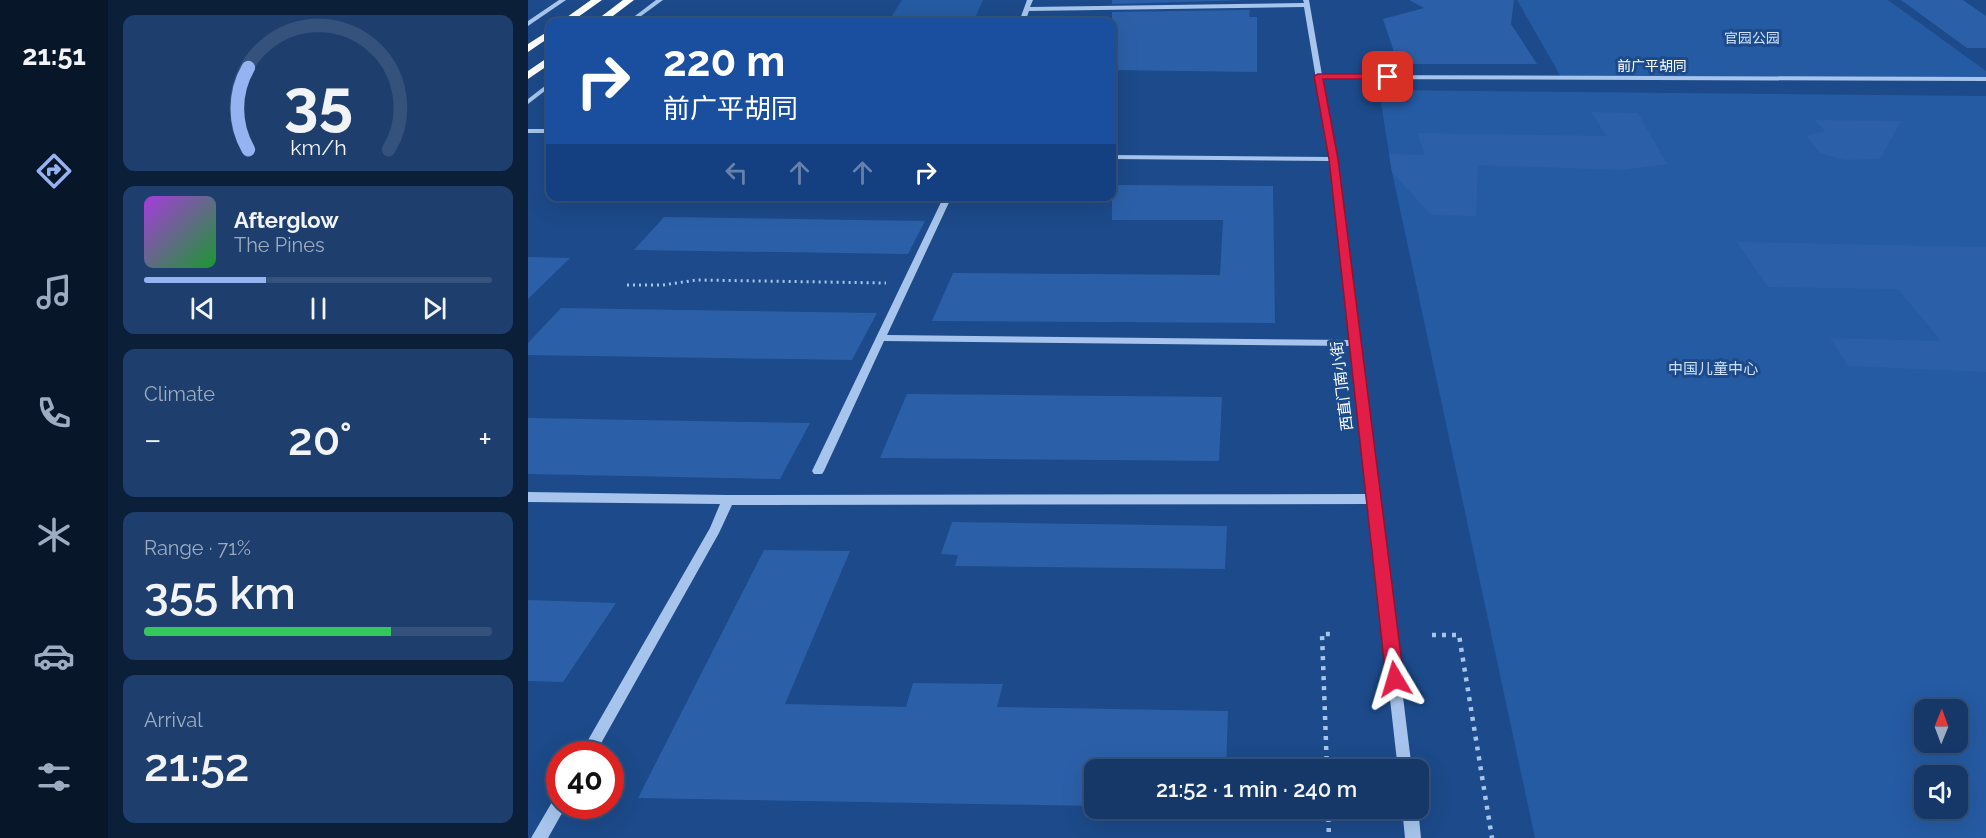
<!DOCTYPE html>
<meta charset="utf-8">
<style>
:root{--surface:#153868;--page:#1e3f6e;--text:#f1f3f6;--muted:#9dacc0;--line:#34527c;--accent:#95b2f1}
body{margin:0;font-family:Raleway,"Noto Sans SC",sans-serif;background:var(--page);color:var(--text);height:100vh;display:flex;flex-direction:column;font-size:22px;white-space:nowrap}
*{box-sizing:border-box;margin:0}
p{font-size:20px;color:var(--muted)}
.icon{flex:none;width:33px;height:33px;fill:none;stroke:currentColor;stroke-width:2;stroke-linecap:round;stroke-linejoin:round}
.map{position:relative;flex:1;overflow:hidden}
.side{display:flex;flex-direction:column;gap:15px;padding:15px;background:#0c1f39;width:420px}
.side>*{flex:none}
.top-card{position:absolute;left:18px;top:18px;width:570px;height:183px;border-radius:12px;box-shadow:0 6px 24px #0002,0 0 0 2px var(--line);background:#1a4fa0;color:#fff;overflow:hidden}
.needle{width:39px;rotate:1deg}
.controls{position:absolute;left:1386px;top:699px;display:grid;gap:12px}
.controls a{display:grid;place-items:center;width:54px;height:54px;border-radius:12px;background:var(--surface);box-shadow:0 6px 24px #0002,0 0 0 2px var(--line);font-size:30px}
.speed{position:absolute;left:18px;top:741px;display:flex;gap:12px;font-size:30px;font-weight:700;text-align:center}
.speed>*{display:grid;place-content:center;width:78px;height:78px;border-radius:50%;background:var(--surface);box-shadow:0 6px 24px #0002,0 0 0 2px var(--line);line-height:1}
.speed .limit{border:9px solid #d22;background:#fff;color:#111}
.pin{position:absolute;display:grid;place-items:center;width:51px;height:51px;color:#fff;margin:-26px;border-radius:12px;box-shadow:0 3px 9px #0006}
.me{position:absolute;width:66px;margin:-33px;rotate:353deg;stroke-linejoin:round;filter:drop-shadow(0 0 4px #0008)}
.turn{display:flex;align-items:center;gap:21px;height:126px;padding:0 18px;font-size:27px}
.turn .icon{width:78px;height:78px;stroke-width:2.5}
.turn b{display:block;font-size:42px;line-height:51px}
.lanes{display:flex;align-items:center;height:57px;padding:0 18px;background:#0003;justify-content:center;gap:30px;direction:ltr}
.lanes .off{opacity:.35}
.big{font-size:45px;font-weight:600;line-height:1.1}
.side .widget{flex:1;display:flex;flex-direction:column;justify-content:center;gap:9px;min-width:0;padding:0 21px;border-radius:12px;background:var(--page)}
.side .dial{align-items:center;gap:0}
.dial svg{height:156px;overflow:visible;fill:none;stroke:var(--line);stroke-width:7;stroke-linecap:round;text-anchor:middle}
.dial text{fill:var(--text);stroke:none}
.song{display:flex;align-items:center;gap:18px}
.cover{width:72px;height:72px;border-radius:9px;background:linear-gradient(135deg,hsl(280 70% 55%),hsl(130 70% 35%))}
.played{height:6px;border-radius:3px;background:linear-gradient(90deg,var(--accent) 35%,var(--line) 35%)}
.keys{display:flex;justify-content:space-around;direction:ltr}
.heat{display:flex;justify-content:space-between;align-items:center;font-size:33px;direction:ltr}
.charge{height:9px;border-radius:4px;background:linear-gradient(90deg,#34c759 71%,var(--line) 0)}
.trip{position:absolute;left:556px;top:759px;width:345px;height:60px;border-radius:12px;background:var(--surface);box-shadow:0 6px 24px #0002,0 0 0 2px var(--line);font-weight:600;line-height:60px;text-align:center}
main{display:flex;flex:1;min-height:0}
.tabs{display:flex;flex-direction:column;width:108px;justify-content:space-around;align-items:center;background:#08162a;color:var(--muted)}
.tabs .icon{width:42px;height:42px}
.tabs .selected{color:var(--accent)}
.tabs b{font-size:27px;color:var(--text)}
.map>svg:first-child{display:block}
.green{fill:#255ba3;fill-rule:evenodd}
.building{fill:#2b60a8}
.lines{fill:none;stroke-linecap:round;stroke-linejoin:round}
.path-far1{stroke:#a7c5ec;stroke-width:3;stroke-dasharray:2 4;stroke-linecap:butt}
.path{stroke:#a7c5ec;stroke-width:4.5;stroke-dasharray:4 6;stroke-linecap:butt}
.minor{fill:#a7c5ec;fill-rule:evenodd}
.highway{fill:#fff;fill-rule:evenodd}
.route{fill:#e11d48;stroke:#92132f;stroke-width:1.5}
.labels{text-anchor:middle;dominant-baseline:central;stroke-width:6;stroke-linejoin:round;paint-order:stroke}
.far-park-label{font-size:14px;fill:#cde0f9;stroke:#1c4a8a}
.far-street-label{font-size:14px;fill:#fff;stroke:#1c4a8a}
.park-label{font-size:15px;fill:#cde0f9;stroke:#1c4a8a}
.street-label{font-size:15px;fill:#fff;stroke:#1c4a8a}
</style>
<main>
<nav class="tabs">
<b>21:51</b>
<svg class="icon selected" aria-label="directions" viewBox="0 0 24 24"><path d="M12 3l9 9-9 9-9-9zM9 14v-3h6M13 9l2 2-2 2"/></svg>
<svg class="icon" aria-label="music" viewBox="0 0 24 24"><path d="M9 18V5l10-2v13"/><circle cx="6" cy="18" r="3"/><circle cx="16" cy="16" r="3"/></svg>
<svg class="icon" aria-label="phone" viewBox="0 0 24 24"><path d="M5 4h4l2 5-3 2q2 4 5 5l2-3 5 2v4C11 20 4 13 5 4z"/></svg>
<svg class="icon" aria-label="climate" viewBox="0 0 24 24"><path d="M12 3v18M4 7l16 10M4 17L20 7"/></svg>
<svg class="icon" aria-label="car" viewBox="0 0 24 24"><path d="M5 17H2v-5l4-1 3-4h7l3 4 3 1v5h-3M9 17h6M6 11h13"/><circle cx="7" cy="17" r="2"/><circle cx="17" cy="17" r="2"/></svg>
<svg class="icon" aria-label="filters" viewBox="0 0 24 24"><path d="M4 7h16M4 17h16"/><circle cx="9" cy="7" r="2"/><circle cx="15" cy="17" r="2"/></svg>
</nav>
<section class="side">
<div class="widget dial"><svg viewBox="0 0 100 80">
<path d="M14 69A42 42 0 1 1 86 69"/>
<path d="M14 69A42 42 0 0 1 14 27" stroke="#95b2f1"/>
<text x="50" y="56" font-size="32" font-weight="700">35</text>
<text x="50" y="72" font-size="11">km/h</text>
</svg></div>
<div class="widget">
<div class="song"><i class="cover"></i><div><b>Afterglow</b><p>The Pines</p></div></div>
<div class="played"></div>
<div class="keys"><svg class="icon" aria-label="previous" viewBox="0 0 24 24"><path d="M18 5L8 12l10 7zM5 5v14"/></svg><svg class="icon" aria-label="pause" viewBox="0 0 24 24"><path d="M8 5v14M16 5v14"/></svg><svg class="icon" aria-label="next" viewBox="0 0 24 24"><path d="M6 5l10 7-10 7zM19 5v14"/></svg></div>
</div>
<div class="widget"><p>Climate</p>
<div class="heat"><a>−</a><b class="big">20°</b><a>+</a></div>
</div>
<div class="widget"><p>Range · 71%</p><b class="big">355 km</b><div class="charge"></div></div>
<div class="widget"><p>Arrival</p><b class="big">21:52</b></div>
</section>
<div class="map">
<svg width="1458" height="838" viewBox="0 0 1458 838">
<rect width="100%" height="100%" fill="#1c4a8a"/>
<path class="green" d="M 374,0 L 455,0 L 445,22 L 360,22 Z
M 989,0 L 1360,0 L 1458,71 L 1458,77 L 1033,77 Z
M 851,90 L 1458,96 L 1458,838 L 1007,838 L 864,172 ZM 1396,710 L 1430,710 L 1430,742 L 1396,742 ZM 1396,776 L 1430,776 L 1430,808 L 1396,808 Z"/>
<path class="building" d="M 584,0 L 722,0 L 584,4 Z
M 881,0 L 986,0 L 983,24 L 1009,64 L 870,64 L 855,19 L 896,8 Z
M 1373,0 L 1435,0 L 1458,16 L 1458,48 L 1439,48 Z
M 722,10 L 721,17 L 729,17 L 729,72 L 584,70 L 584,12 Z
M 1063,112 L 1110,113 L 1139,164 L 1095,170 L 950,165 L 948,216 L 903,215 L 864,172 L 861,154 L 897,155 L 889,133 L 1078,136 Z
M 1286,120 L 1373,121 L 1352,159 L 1316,160 L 1292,153 L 1278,135 L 1297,131 Z
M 584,185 L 745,186 L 747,323 L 404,321 L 425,273 L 692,275 L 695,220 L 584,220 Z
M 136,217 L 397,221 L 380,254 L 106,250 Z
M 1209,242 L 1458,247 L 1458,372 L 1320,366 L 1302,338 L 1413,341 L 1370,289 L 1240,287 Z
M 0,257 L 42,258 L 0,299 Z
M 33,308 L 349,313 L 324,360 L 0,355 L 0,343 Z
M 379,394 L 694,397 L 691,461 L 352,458 Z
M 0,418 L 282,423 L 252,479 L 0,474 Z
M 424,522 L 699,526 L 697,569 L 427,566 L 430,555 L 413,554 Z
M 236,550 L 322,551 L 257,704 L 378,707 L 385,683 L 475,684 L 469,707 L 700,711 L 698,770 L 567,770 L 567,806 L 110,798 Z
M 0,600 L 88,603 L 35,682 L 0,681 Z"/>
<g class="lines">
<path class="path-far1" d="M 99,285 L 135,285 L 169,280 L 358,283"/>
<path class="path" d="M 904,635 L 931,635 L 964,838
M 799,770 L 794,634 L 805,634
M 800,808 L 801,838"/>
<path class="minor" d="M 31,0 L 38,0 L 0,26 L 0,21 Z
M 128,0 L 135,0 L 105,22 L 99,22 Z
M 499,0 L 505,0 L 502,7 L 776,3 L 775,0 L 781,0 L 794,75 L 1458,77 L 1458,81 L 795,79 L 809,159 L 884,770 L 870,770 L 840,504 L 204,505 L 191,533 L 67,754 L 52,754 L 182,528 L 192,504 L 0,502 L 0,492 L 200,495 L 839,494 L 822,346 L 356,341 L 296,471 L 294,474 L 286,474 L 284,471 L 416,196 L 424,196 L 359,335 L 822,340 L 802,161 L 584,159 L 584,155 L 801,157 L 776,7 L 501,11 L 497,22 L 491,22 Z
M 22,82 L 22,87 L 0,104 L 0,99 Z
M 0,129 L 22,129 L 22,133 L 0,133 Z
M 32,795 L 32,806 L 38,806 L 20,838 L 3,838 L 27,797 Z
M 874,808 L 890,808 L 893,838 L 877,838 Z"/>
<path class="highway" d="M 63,0 L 74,0 L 43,22 L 32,22 Z
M 95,0 L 106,0 L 77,22 L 66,22 Z
M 22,30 L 22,37 L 0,52 L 0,44 Z
M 22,56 L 22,64 L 0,79 L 0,71 Z"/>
</g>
<path class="route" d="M 860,74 L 864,77 L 863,79 L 795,79 L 810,159 L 876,679 L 873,685 L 867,688 L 860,685 L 858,679 L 801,159 L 786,76 L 790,74 Z"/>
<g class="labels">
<g class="far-park-label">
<text x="1224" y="38">官园公园</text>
</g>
<g class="far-street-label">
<text x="1124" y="66">前广平胡同</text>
</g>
<g class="park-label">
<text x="1185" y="369">中国儿童中心</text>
</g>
<g class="street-label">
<text transform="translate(814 386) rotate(-97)">西直门南小街</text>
</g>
</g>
</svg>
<div class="controls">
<a><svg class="needle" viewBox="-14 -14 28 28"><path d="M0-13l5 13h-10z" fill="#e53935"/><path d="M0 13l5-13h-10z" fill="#9dacc0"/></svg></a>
<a><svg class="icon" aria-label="sound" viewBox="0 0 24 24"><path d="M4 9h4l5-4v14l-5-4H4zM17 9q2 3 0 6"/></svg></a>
</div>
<div class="speed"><div class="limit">40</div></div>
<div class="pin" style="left:860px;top:77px;background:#d93025"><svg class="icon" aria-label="arrive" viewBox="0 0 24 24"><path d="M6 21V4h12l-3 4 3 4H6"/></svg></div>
<svg class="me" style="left:867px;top:679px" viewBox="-20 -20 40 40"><path d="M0-17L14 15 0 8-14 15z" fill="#e11d48" stroke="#fff" stroke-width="4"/></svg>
<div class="trip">21:52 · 1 min · 240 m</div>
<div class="top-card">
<div class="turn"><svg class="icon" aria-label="right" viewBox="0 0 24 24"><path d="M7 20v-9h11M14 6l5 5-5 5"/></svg><div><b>220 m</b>前广平胡同</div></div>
<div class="lanes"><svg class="icon off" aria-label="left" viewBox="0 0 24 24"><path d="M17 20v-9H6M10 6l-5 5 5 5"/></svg><svg class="icon off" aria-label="ahead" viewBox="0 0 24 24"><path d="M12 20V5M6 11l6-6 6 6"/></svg><svg class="icon off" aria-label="ahead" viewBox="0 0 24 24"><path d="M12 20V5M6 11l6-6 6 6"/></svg><svg class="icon" aria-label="right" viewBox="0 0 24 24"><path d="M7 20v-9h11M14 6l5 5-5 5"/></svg></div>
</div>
</div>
</main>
